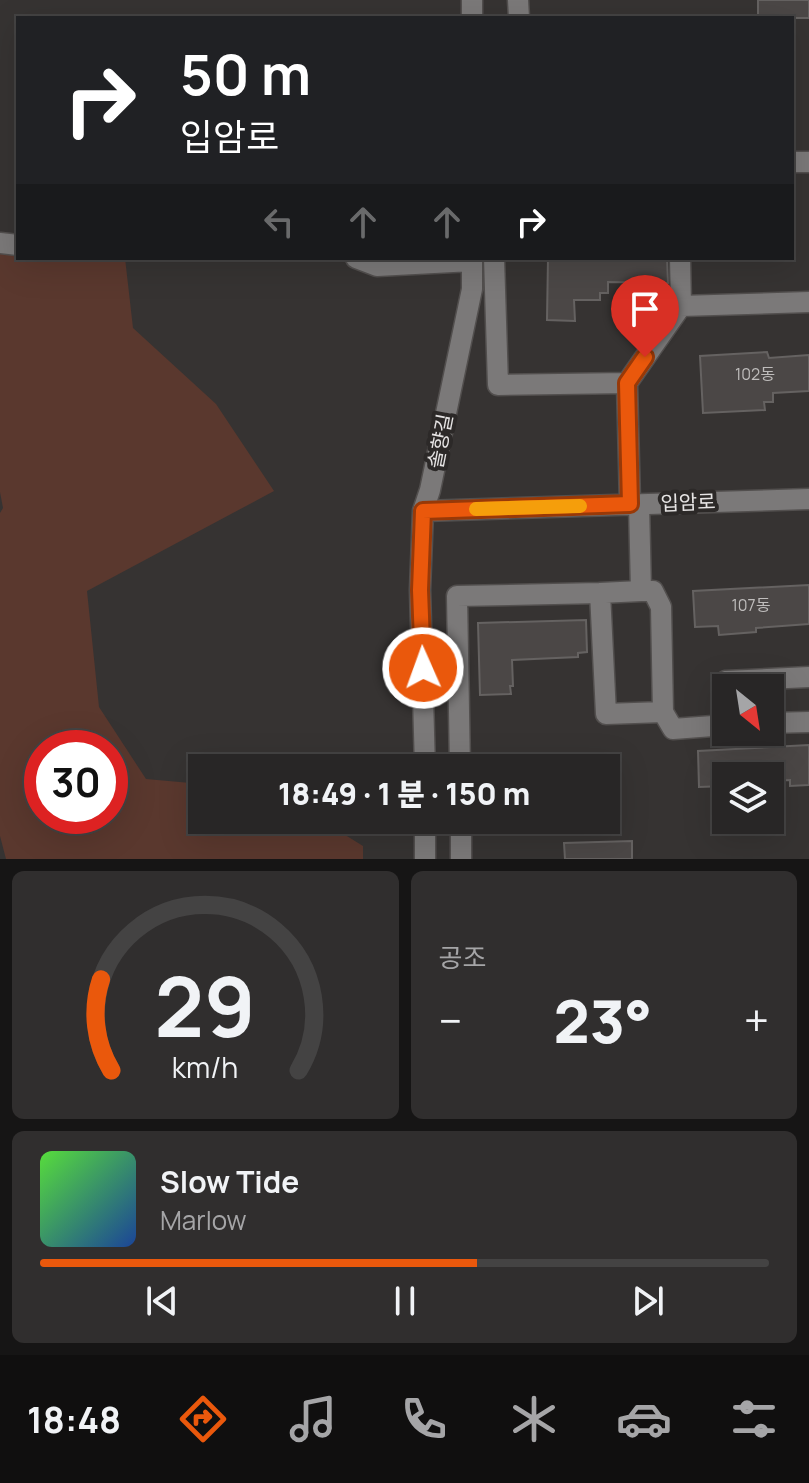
<!DOCTYPE html>
<html lang="ko">
<meta charset="utf-8">
<style>
:root{--surface:#282626;--page:#302e2e;--text:#f1f3f6;--muted:#a5a5a7;--line:#444343;--accent:#ea580c}
body{margin:0;font-family:Manrope,"Noto Sans KR",sans-serif;background:var(--page);color:var(--text);height:100vh;display:flex;flex-direction:column;font-size:30px;white-space:nowrap}
*{box-sizing:border-box;margin:0}
p{font-size:26px;color:var(--muted)}
.icon{flex:none;width:44px;height:44px;fill:none;stroke:currentColor;stroke-width:2;stroke-linecap:round;stroke-linejoin:round}
.map{position:relative;height:859px;overflow:hidden}
.panel{display:flex;flex-direction:column;gap:12px;padding:12px;background:#161515;flex:1}
.panel>*{flex:none}
.guide{position:absolute;left:16px;top:16px;width:778px;height:244px;border-radius:0px;box-shadow:0 8px 32px #0002,0 0 0 2px var(--line);background:#202124;color:#fff;overflow:hidden}
.needle{width:52px;rotate:150deg}
.buttons{position:absolute;left:712px;top:674px;display:grid;gap:16px}
.buttons a{display:grid;place-items:center;width:72px;height:72px;border-radius:0px;background:var(--surface);box-shadow:0 8px 32px #0002,0 0 0 2px var(--line);font-size:40px}
.speed{position:absolute;left:24px;top:730px;display:flex;gap:16px;font-size:40px;font-weight:700;text-align:center}
.speed>*{display:grid;place-content:center;width:104px;height:104px;border-radius:50%;background:var(--surface);box-shadow:0 8px 32px #0002,0 0 0 2px var(--line);line-height:1}
.speed .limit{border:12px solid #d22;background:#fff;color:#111}
.pin{position:absolute;display:grid;place-items:center;width:68px;height:68px;color:#fff;margin:-82px -34px;border-radius:50% 50% 50% 0;rotate:-45deg;box-shadow:0 0 8px #0007}
.pin .icon{rotate:45deg}
.me{position:absolute;width:88px;margin:-44px;rotate:358deg;stroke-linejoin:round;filter:drop-shadow(0 0 6px #0008)}
.turn{display:flex;align-items:center;gap:28px;height:168px;padding:0 32px;font-size:36px}
.turn .icon{width:104px;height:104px;stroke-width:2.5}
.turn b{display:block;font-size:56px;line-height:68px}
.lanes{display:flex;align-items:center;height:76px;padding:0 32px;background:#0003;justify-content:center;gap:40px;direction:ltr}
.lanes .off{opacity:.35}
.big{font-size:60px;font-weight:800;line-height:1.1}
.panel .tile{flex:1;display:flex;flex-direction:column;justify-content:center;gap:12px;min-width:0;padding:0 28px;border-radius:12px;background:var(--page)}
.panel .dial{align-items:center;gap:0}
.dial svg{height:208px;overflow:visible;fill:none;stroke:var(--line);stroke-width:7;stroke-linecap:round;text-anchor:middle}
.dial text{fill:var(--text);stroke:none}
.song{display:flex;align-items:center;gap:24px}
.cover{width:96px;height:96px;border-radius:12px;background:linear-gradient(135deg,hsl(110 70% 55%),hsl(220 70% 35%))}
.played{height:8px;border-radius:4px;background:linear-gradient(90deg,var(--accent) 60%,var(--line) 60%)}
.keys{display:flex;justify-content:space-around;direction:ltr}
.heat{display:flex;justify-content:space-between;align-items:center;font-size:44px;direction:ltr}
.panel .tiles{flex:1;display:grid;gap:12px;grid-template-columns:1fr 1fr}
.tile:last-child{grid-column:span 2}
.trip{position:absolute;left:188px;top:754px;width:432px;height:80px;border-radius:0px;background:var(--surface);box-shadow:0 8px 32px #0002,0 0 0 2px var(--line);font-weight:800;line-height:80px;text-align:center}
.dock{display:flex;height:128px;justify-content:space-around;align-items:center;background:#100f0f;color:var(--muted)}
.dock .icon{width:56px;height:56px}
.dock .current{color:var(--accent)}
.dock b{font-size:36px;color:var(--text)}
.map>svg:first-child{display:block}
.green{fill:#5a382e;fill-rule:evenodd}
.building{fill:#4b4746;stroke:#656261;stroke-width:2}
.lines{fill:none;stroke-linecap:round;stroke-linejoin:round}
.minor-casing{stroke:#524f4e;stroke-width:23}
.minor{stroke:#7b7979;stroke-width:20}
.route-casing{stroke:#983908;stroke-width:20}
.route{stroke:#ea580c;stroke-width:14}
.slow{stroke:#f59e0b;stroke-width:14}
.labels{text-anchor:middle;dominant-baseline:central;stroke-width:8;stroke-linejoin:round;paint-order:stroke}
.number-label{font-size:16px;fill:#bfbdbc}
.street-label{font-size:20px;fill:#e6e4e4;stroke:#2c2928}
</style>
<div class="map">
<svg width="809" height="859" viewBox="0 0 809 859">
<rect width="100%" height="100%" fill="#363332"/>
<path class="green" d="M 18,233 L 18,258 L 125,258 L 133,328 L 216,404 L 274,491 L 87,591 L 99,707 L 146,779 L 202,784 L 202,820 L 321,820 L 363,846 L 363,859 L 6,859 L 0,836 L 0,513 L 3,508 L 0,492 L 0,236 ZM 42,748 L 110,748 L 110,816 L 42,816 Z"/>
<path class="building" d="M 758,0 L 809,0 L 809,18 L 758,18 Z
M 548,258 L 667,258 L 668,283 L 608,282 L 608,293 L 600,293 L 600,300 L 574,300 L 575,321 L 547,320 Z
M 767,352 L 769,358 L 809,355 L 809,391 L 773,393 L 773,402 L 764,402 L 765,410 L 703,413 L 700,356 Z
M 809,585 L 809,624 L 756,628 L 756,632 L 719,635 L 718,626 L 695,627 L 693,591 Z
M 586,620 L 587,652 L 578,653 L 578,657 L 512,660 L 513,686 L 510,686 L 511,694 L 480,695 L 478,623 Z
M 809,745 L 809,785 L 790,786 L 790,780 L 770,781 L 770,776 L 726,776 L 726,786 L 699,787 L 698,751 Z
M 632,841 L 632,859 L 565,859 L 564,843 Z"/>
<g class="lines">
<defs>
<path id="minor" d="M 518,0 L 519,18
M 472,18 L 472,0
M 792,162 L 809,162
M 0,243 L 18,245
M 356,258 L 377,266 L 472,261
M 494,258 L 498,385 L 627,383 L 630,504
M 681,306 L 809,302
M 627,383 L 681,306 L 680,258
M 639,504 L 641,591 L 653,591 L 661,607 L 663,712 L 673,729 L 726,725
M 423,511 L 809,499
M 641,591 L 600,593 L 606,714 L 663,712
M 727,688 L 726,681 L 809,677
M 770,723 L 809,722
M 425,768 L 420,590 L 423,511 L 430,490 L 472,289 L 472,258
M 460,768 L 457,596 L 600,593
M 461,820 L 461,859
M 425,859 L 425,820"/>
</defs>
<use href="#minor" class="minor-casing"/>
<use href="#minor" class="minor"/>
</g>
<g class="lines">
<defs>
<path id="route" d="M 423,668 L 420,590 L 423,511 L 630,504 L 627,383 L 645,357"/>
</defs>
<use href="#route" class="route-casing"/>
<use href="#route" class="route"/>
<path class="slow" d="M 476,509 L 580,506"/>
</g>
<g class="labels">
<g class="number-label">
<text x="755" y="374">102동</text>
<text x="751" y="605">107동</text>
</g>
<g class="street-label">
<text transform="translate(440 441) rotate(-79)">솔향길</text>
<text transform="translate(688 502) rotate(-2)">입암로</text>
</g>
</g>
</svg>
<div class="buttons">
<a><svg class="needle" viewBox="-14 -14 28 28"><path d="M0-13l5 13h-10z" fill="#e53935"/><path d="M0 13l5-13h-10z" fill="#a5a5a7"/></svg></a>
<a><svg class="icon" aria-label="layers" viewBox="0 0 24 24"><path d="M12 4l9 5-9 5-9-5zM3 14l9 5 9-5"/></svg></a>
</div>
<div class="speed"><div class="limit">30</div></div>
<div class="pin" style="left:645px;top:357px;background:#d93025"><svg class="icon" aria-label="arrive" viewBox="0 0 24 24"><path d="M6 21V4h12l-3 4 3 4H6"/></svg></div>
<svg class="me" style="left:423px;top:668px" viewBox="-20 -20 40 40"><circle r="17" fill="#ea580c" stroke="#fff" stroke-width="3"/><path d="M0-11L8 9 0 5-8 9z" fill="#fff"/></svg>
<div class="trip">18:49 · 1 분 · 150 m</div>
<div class="guide">
<div class="turn"><svg class="icon" aria-label="right" viewBox="0 0 24 24"><path d="M7 20v-9h11M14 6l5 5-5 5"/></svg><div><b>50 m</b>입암로</div></div>
<div class="lanes"><svg class="icon off" aria-label="left" viewBox="0 0 24 24"><path d="M17 20v-9H6M10 6l-5 5 5 5"/></svg><svg class="icon off" aria-label="ahead" viewBox="0 0 24 24"><path d="M12 20V5M6 11l6-6 6 6"/></svg><svg class="icon off" aria-label="ahead" viewBox="0 0 24 24"><path d="M12 20V5M6 11l6-6 6 6"/></svg><svg class="icon" aria-label="right" viewBox="0 0 24 24"><path d="M7 20v-9h11M14 6l5 5-5 5"/></svg></div>
</div>
</div>
<section class="panel">
<div class="tiles">
<div class="tile dial"><svg viewBox="0 0 100 80">
<path d="M14 69A42 42 0 1 1 86 69"/>
<path d="M14 69A42 42 0 0 1 10 34" stroke="#ea580c"/>
<text x="50" y="56" font-size="32" font-weight="700">29</text>
<text x="50" y="72" font-size="11">km/h</text>
</svg></div>
<div class="tile"><p>공조</p>
<div class="heat"><a>−</a><b class="big">23°</b><a>+</a></div>
</div>
<div class="tile">
<div class="song"><i class="cover"></i><div><b>Slow Tide</b><p>Marlow</p></div></div>
<div class="played"></div>
<div class="keys"><svg class="icon" aria-label="previous" viewBox="0 0 24 24"><path d="M18 5L8 12l10 7zM5 5v14"/></svg><svg class="icon" aria-label="pause" viewBox="0 0 24 24"><path d="M8 5v14M16 5v14"/></svg><svg class="icon" aria-label="next" viewBox="0 0 24 24"><path d="M6 5l10 7-10 7zM19 5v14"/></svg></div>
</div>
</div>
</section>
<nav class="dock">
<b>18:48</b>
<svg class="icon current" aria-label="directions" viewBox="0 0 24 24"><path d="M12 3l9 9-9 9-9-9zM9 14v-3h6M13 9l2 2-2 2"/></svg>
<svg class="icon" aria-label="music" viewBox="0 0 24 24"><path d="M9 18V5l10-2v13"/><circle cx="6" cy="18" r="3"/><circle cx="16" cy="16" r="3"/></svg>
<svg class="icon" aria-label="phone" viewBox="0 0 24 24"><path d="M5 4h4l2 5-3 2q2 4 5 5l2-3 5 2v4C11 20 4 13 5 4z"/></svg>
<svg class="icon" aria-label="climate" viewBox="0 0 24 24"><path d="M12 3v18M4 7l16 10M4 17L20 7"/></svg>
<svg class="icon" aria-label="car" viewBox="0 0 24 24"><path d="M5 17H2v-5l4-1 3-4h7l3 4 3 1v5h-3M9 17h6M6 11h13"/><circle cx="7" cy="17" r="2"/><circle cx="17" cy="17" r="2"/></svg>
<svg class="icon" aria-label="filters" viewBox="0 0 24 24"><path d="M4 7h16M4 17h16"/><circle cx="9" cy="7" r="2"/><circle cx="15" cy="17" r="2"/></svg>
</nav>
